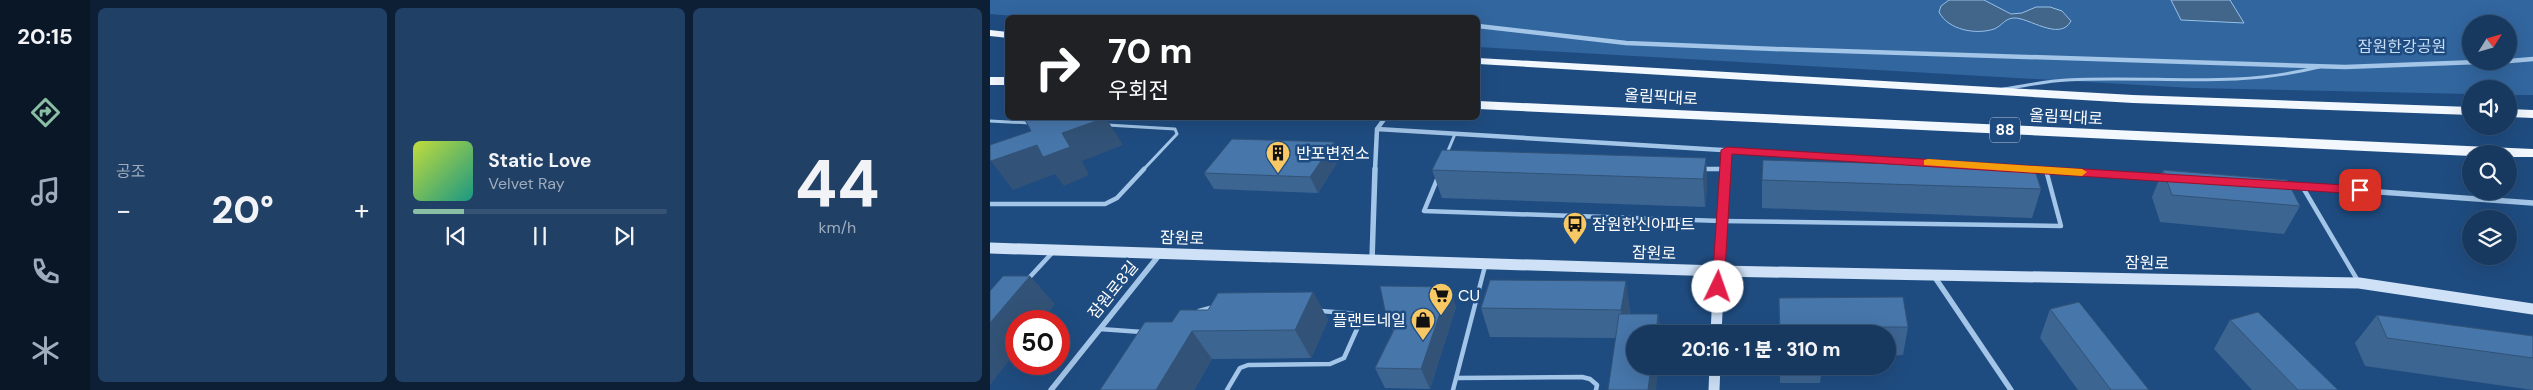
<!DOCTYPE html>
<html lang="ko">
<meta charset="utf-8">
<style>
:root{--surface:#173960;--page:#204066;--text:#f1f3f6;--muted:#9eacbd;--line:#365375;--accent:#8abfa5}
body{margin:0;font-family:"DM Sans","Noto Sans KR",sans-serif;background:var(--page);color:var(--text);height:100vh;display:flex;flex-direction:column;font-size:19px;white-space:nowrap}
*{box-sizing:border-box;margin:0}
p{font-size:16px;color:var(--muted)}
.icon{flex:none;width:28px;height:28px;fill:none;stroke:currentColor;stroke-width:2;stroke-linecap:round;stroke-linejoin:round}
.map{position:relative;flex:1;overflow:hidden}
.details{display:flex;flex-direction:column;gap:8px;padding:8px;background:#0d1f35;width:900px}
.details>*{flex:none}
.hud{position:absolute;left:15px;top:15px;width:475px;height:105px;border-radius:8px;box-shadow:0 5px 20px #0002,0 0 0 1px var(--line);background:#202124;color:#fff;overflow:hidden}
.needle{width:32px;rotate:53deg}
.tools{position:absolute;left:1472px;top:15px;display:grid;gap:10px}
.tools a{display:grid;place-items:center;width:55px;height:55px;border-radius:50%;background:var(--surface);box-shadow:0 5px 20px #0002,0 0 0 1px var(--line);font-size:25px}
.speed{position:absolute;left:15px;top:310px;display:flex;gap:10px;font-size:25px;font-weight:700;text-align:center}
.speed>*{display:grid;place-content:center;width:65px;height:65px;border-radius:50%;background:var(--surface);box-shadow:0 5px 20px #0002,0 0 0 1px var(--line);line-height:1}
.speed .limit{border:8px solid #d22;background:#fff;color:#111}
.pin{position:absolute;display:grid;place-items:center;width:42px;height:42px;color:#fff;margin:-21px;border-radius:10px;box-shadow:0 2px 8px #0006}
.me{position:absolute;width:55px;margin:-28px;rotate:3deg;stroke-linejoin:round;filter:drop-shadow(0 0 4px #0008)}
.turn{display:flex;align-items:center;gap:18px;height:105px;padding:0 20px;font-size:22px}
.turn .icon{width:65px;height:65px;stroke-width:2.5}
.turn b{display:block;font-size:35px;line-height:42px}
.big{font-size:38px;font-weight:800;line-height:1.1}
.details .widget{flex:1;display:flex;flex-direction:column;justify-content:center;gap:8px;min-width:0;padding:0 18px;border-radius:8px;background:var(--page)}
.details .dial{align-items:center;gap:0}
.dial b{font-size:65px;line-height:1}
.song{display:flex;align-items:center;gap:15px}
.cover{width:60px;height:60px;border-radius:8px;background:linear-gradient(135deg,hsl(70 70% 55%),hsl(170 70% 35%))}
.played{height:5px;border-radius:2px;background:linear-gradient(90deg,var(--accent) 20%,var(--line) 20%)}
.keys{display:flex;justify-content:space-around;direction:ltr}
.heat{display:flex;justify-content:space-between;align-items:center;font-size:28px;direction:ltr}
.details .tiles{flex:1;display:grid;gap:8px;grid-template-columns:repeat(3,1fr)}
.trip{position:absolute;left:636px;top:325px;width:270px;height:50px;border-radius:25px;background:var(--surface);box-shadow:0 5px 20px #0002,0 0 0 1px var(--line);font-weight:800;line-height:50px;text-align:center}
main{display:flex;flex:1;min-height:0}
.tabs{display:flex;flex-direction:column;width:90px;justify-content:space-around;align-items:center;background:#091726;color:var(--muted)}
.tabs .icon{width:35px;height:35px}
.tabs .selected{color:var(--accent)}
.tabs b{font-size:22px;color:var(--text)}
.map>svg:first-child{display:block}
.green{fill:#32669f;fill-rule:evenodd}
.water{fill:#42658a;stroke:#97c0ea}
.lines{fill:none;stroke-linecap:round;stroke-linejoin:round}
.service-far1{stroke:#a3c5e8;stroke-width:3}
.service{stroke:#a3c5e8;stroke-width:4.5}
.minor-far1{stroke:#a3c5e8;stroke-width:4.5}
.minor{stroke:#a3c5e8;stroke-width:5.5}
.secondary{stroke:#cee1f7;stroke-width:11}
.trunk{fill:#f2f8fe;fill-rule:evenodd}
.wall{fill:#3d6592}
.shaded-wall{fill:#325377}
.building{fill:#4776aa;stroke:#325377}
.route{fill:#e11d48;stroke:#92132f}
.slow{fill:#f59e0b}
.labels{text-anchor:middle;dominant-baseline:central;stroke-width:5;stroke-linejoin:round;paint-order:stroke}
.shield{fill:#1f4c80;stroke:#bcc9d9;stroke-width:1}
.shield-label{font-size:15px;font-weight:bold;fill:#fff}
.park-label{font-size:16px;fill:#c7def6;stroke:#1f4c80}
.street-label{font-size:16px;fill:#fff;stroke:#1f4c80}
.poi-label{font-size:16px;fill:#fff;stroke:#1f4c80;text-anchor:start}
</style>
<main>
<nav class="tabs">
<b>20:15</b>
<svg class="icon selected" aria-label="directions" viewBox="0 0 24 24"><path d="M12 3l9 9-9 9-9-9zM9 14v-3h6M13 9l2 2-2 2"/></svg>
<svg class="icon" aria-label="music" viewBox="0 0 24 24"><path d="M9 18V5l10-2v13"/><circle cx="6" cy="18" r="3"/><circle cx="16" cy="16" r="3"/></svg>
<svg class="icon" aria-label="phone" viewBox="0 0 24 24"><path d="M5 4h4l2 5-3 2q2 4 5 5l2-3 5 2v4C11 20 4 13 5 4z"/></svg>
<svg class="icon" aria-label="climate" viewBox="0 0 24 24"><path d="M12 3v18M4 7l16 10M4 17L20 7"/></svg>
</nav>
<section class="details">
<div class="tiles">
<div class="widget"><p>공조</p>
<div class="heat"><a>−</a><b class="big">20°</b><a>+</a></div>
</div>
<div class="widget">
<div class="song"><i class="cover"></i><div><b>Static Love</b><p>Velvet Ray</p></div></div>
<div class="played"></div>
<div class="keys"><svg class="icon" aria-label="previous" viewBox="0 0 24 24"><path d="M18 5L8 12l10 7zM5 5v14"/></svg><svg class="icon" aria-label="pause" viewBox="0 0 24 24"><path d="M8 5v14M16 5v14"/></svg><svg class="icon" aria-label="next" viewBox="0 0 24 24"><path d="M6 5l10 7-10 7zM19 5v14"/></svg></div>
</div>
<div class="widget dial"><b>44</b><p>km/h</p></div>
</div>
</section>
<div class="map">
<svg width="1543" height="390" viewBox="0 0 1543 390">
<rect width="100%" height="100%" fill="#1f4c80"/>
<path class="green" d="M 0,0 L 1543,0 L 1543,95 L 1519,95 L 1519,89 L 1481,89 L 1481,94 L 1203,88 L 488,47 L 488,18 L 52,18 L 0,14 ZM 1481,24 L 1519,24 L 1519,61 L 1481,61 Z"/>
<path class="water" d="M 959,0 L 994,0 L 1021,14 L 1032,13 L 1046,7 L 1060,7 L 1072,11 L 1081,21 C 1070,42 1038,17 1024,18 C 1015,18 1012,26 1004,29 C 986,35 958,30 949,12 L 951,6 Z
M 1181,0 L 1240,0 L 1254,23 L 1191,20 Z"/>
<g class="lines">
<path class="service-far1" d="M 1013,89 C 1034,86 1056,81 1077,80 C 1165,75 1242,89 1329,67
M 0,121 L 40,123
M 117,125 L 185,129 L 187,134 L 153,170
M 457,153 L 465,134
M 712,169 L 735,169"/>
<path class="service" d="M 712,169 L 735,169
M 448,177 L 434,211 L 731,221 L 1071,226 L 1056,170
M 1312,186 L 1368,281
M 0,204 L 115,204 L 127,198 L 154,169
M 38,279 L 62,253
M 209,311 L 224,307
M 110,329 L 152,332
M 466,378 L 592,377 L 600,379 L 607,385 L 606,390
M 237,390 L 250,368 L 258,365 L 340,364 L 354,358 L 371,320 L 369,314 L 331,311
M 463,390 L 495,266"/>
<path class="minor-far1" d="M 488,26 L 636,43 L 785,49 L 1355,67 L 1515,61
M 1519,61 L 1543,59
M 387,129 L 1029,168
M 1040,169 L 1061,170
M 385,170 L 387,129 L 395,118
M 736,170 L 737,150"/>
<path class="minor" d="M 1040,169 L 1176,177
M 1294,185 L 1543,203
M 382,260 L 385,169
M 729,271 L 736,169
M 944,276 L 1021,390
M 61,390 L 170,254"/>
<path class="secondary" d="M 0,248 L 729,271 L 1369,283 L 1543,309
M 726,334 L 729,271
M 724,390 L 725,366"/>
<path class="trunk" d="M 0,30 L 18,32 L 18,38 L 0,36 Z
M 488,58 L 1143,95 L 1481,107 L 1481,115 L 1143,103 L 488,64 Z
M 0,77 L 18,77 L 18,85 L 0,85 Z
M 488,101 L 1543,149 L 1543,157 L 1519,157 L 1519,154 L 1481,154 L 1481,156 L 488,109 Z
M 1519,109 L 1543,110 L 1543,118 L 1519,117 Z"/>
</g>
<path class="wall" d="M 344,142 L 350,158 L 328,193 L 224,189 L 214,173 Z
M 716,158 L 717,186 L 715,207 L 452,198 L 442,170 Z
M 1173,170 L 1310,206 L 1294,234 L 1170,222 L 1162,197 Z
M 772,180 L 1051,189 L 1042,218 L 772,208 Z
M 323,292 L 338,320 L 321,358 L 222,359 L 204,390 L 110,390 L 182,322 L 218,310 Z
M 789,298 L 918,327 L 913,355 L 898,356 L 898,334 L 789,334 Z
M 466,307 L 440,389 L 395,388 L 385,368 L 403,331 L 396,315 Z
M 491,308 L 640,310 L 640,314 L 668,314 L 671,334 L 645,334 L 625,338 L 500,337 Z
M 1060,309 L 1159,390 L 1088,390 L 1050,338 Z
M 1387,315 L 1543,336 L 1543,390 L 1375,366 L 1365,343 Z
M 1240,320 L 1348,390 L 1262,390 L 1224,349 Z
M 790,366 L 832,366 L 830,383 L 790,383 Z"/>
<path class="shaded-wall" d="M 116,118 L 133,145 L 92,161 L 99,175 L 74,186 L 65,174 L 23,190 L 1,161 L 72,133 Z
M 344,142 L 350,158 L 328,193 L 320,177 Z
M 716,158 L 717,186 L 715,207 L 713,179 Z
M 40,276 L 65,304 L 51,321 L 26,321 L 26,352 L 0,385 L 0,323 Z
M 636,281 L 640,310 L 636,338 L 631,310 Z
M 459,287 L 466,307 L 440,389 L 431,369 Z
M 323,292 L 338,320 L 321,358 L 305,330 Z
M 668,314 L 671,334 L 666,334 Z
M 202,331 L 222,359 L 204,390 L 166,390 Z
M 661,366 L 669,366 L 666,390 L 658,390 Z"/>
<path class="building" d="M 34,118 L 115,118 L 72,133 L 80,147 L 53,157 L 47,145 L 1,161 L 0,159 L 0,145 L 41,131 Z
M 242,139 L 344,142 L 320,177 L 214,173 Z
M 452,150 L 716,158 L 713,179 L 442,170 Z
M 773,160 L 1044,168 L 1051,189 L 772,180 Z
M 1173,170 L 1297,180 L 1310,206 L 1182,195 Z
M 13,276 L 40,276 L 0,323 L 0,291 Z
M 500,280 L 636,281 L 631,310 L 491,308 Z
M 390,286 L 459,287 L 431,369 L 385,368 L 411,316 L 396,315 Z
M 323,292 L 305,330 L 202,331 L 166,390 L 110,390 L 155,322 L 182,322 L 190,310 L 218,310 L 228,293 Z
M 913,297 L 918,327 L 830,327 L 831,334 L 790,334 L 789,298 Z
M 1089,302 L 1159,390 L 1121,390 L 1060,309 Z
M 1268,312 L 1348,390 L 1308,390 L 1240,320 Z
M 629,314 L 668,314 L 666,334 L 645,334 L 645,366 L 661,366 L 658,390 L 618,390 Z
M 1387,315 L 1543,336 L 1543,358 L 1397,338 Z"/>
<path class="route" d="M 737,147 L 1370,186 L 1375,190 L 1370,194 L 742,154 L 734,287 L 728,292 L 722,287 L 731,150 Z"/>
<path class="slow" d="M 938,159 L 1092,169 L 1097,172 L 1092,176 L 934,165 L 934,160 Z"/>
<defs>
<symbol id="building-pin" viewBox="-11 -11 22 30"><path d="M0 17L-7.5 6A9.5 9.5 0 1 1 7.5 6Z" fill="#f7c863" stroke="#1f4c80"/><path d="M-4-6H4V6H1V3H-1V6H-4ZM-2.5-4.3h1.7v1.8h-1.7ZM.8-4.3h1.7v1.8H.8ZM-2.5-1h1.7V.8h-1.7ZM.8-1h1.7V.8H.8Z" fill="#111"/></symbol>
<symbol id="bus-pin" viewBox="-11 -11 22 30"><path d="M0 17L-7.5 6A9.5 9.5 0 1 1 7.5 6Z" fill="#f7c863" stroke="#1f4c80"/><path d="M-5-6H5V4H4V6H2V4H-2V6H-4V4H-5ZM-3.5-4V0h7V-4ZM-3.5 1.2v1.5H-2V1.2ZM2 1.2v1.5H3.5V1.2Z" fill="#111"/></symbol>
<symbol id="supermarket-pin" viewBox="-11 -11 22 30"><path d="M0 17L-7.5 6A9.5 9.5 0 1 1 7.5 6Z" fill="#f7c863" stroke="#1f4c80"/><path d="M-6-5.5h2.5l.6 2H6L4.5 2H-2.5L-4.4-4H-6ZM-1.5 3.2a1.3 1.3 0 1 0 .1 0ZM3 3.2a1.3 1.3 0 1 0 .1 0Z" fill="#111"/></symbol>
<symbol id="shop-pin" viewBox="-11 -11 22 30"><path d="M0 17L-7.5 6A9.5 9.5 0 1 1 7.5 6Z" fill="#f7c863" stroke="#1f4c80"/><path d="M-5-2.5h2.3a2.7 3.5 0 0 1 5.4 0H5L5.5 6h-11ZM-1.5-2.5h3a1.5 2.3 0 0 0-3 0Z" fill="#111"/></symbol>
</defs>
<g fill-rule="evenodd">
<use href="#building-pin" x="274" y="139" width="28" height="38"/>
<use href="#bus-pin" x="571" y="210" width="28" height="38"/>
<use href="#supermarket-pin" x="437" y="281" width="28" height="38"/>
<use href="#shop-pin" x="419" y="306" width="28" height="38"/>
</g>
<g class="labels">
<rect class="shield" x="1000" y="117.5" width="30" height="25" rx="4"/>
<g class="shield-label">
<text x="1015" y="130">88</text>
</g>
<g class="park-label">
<text x="1412" y="46">잠원한강공원</text>
</g>
<g class="street-label">
<text transform="translate(671 97) rotate(3)">올림픽대로</text>
<text transform="translate(1076 117) rotate(3)">올림픽대로</text>
<text transform="translate(192 238) rotate(2)">잠원로</text>
<text transform="translate(664 253) rotate(2)">잠원로</text>
<text transform="translate(1157 263) rotate(1)">잠원로</text>
<text transform="translate(123 290) rotate(-51)">잠원로8길</text>
</g>
<g class="poi-label">
<text x="306" y="153">반포변전소</text>
<text x="602" y="224">잠원한신아파트</text>
<text x="468" y="295">CU</text>
<text x="416" y="320" text-anchor="end">플랜트네일</text>
</g>
</g>
</svg>
<div class="tools">
<a><svg class="needle" viewBox="-14 -14 28 28"><path d="M0-13l5 13h-10z" fill="#e53935"/><path d="M0 13l5-13h-10z" fill="#9eacbd"/></svg></a>
<a><svg class="icon" aria-label="sound" viewBox="0 0 24 24"><path d="M4 9h4l5-4v14l-5-4H4zM17 9q2 3 0 6"/></svg></a>
<a><svg class="icon" aria-label="search" viewBox="0 0 24 24"><circle cx="10" cy="10" r="6"/><path d="M15 15l6 6"/></svg></a>
<a><svg class="icon" aria-label="layers" viewBox="0 0 24 24"><path d="M12 4l9 5-9 5-9-5zM3 14l9 5 9-5"/></svg></a>
</div>
<div class="speed"><div class="limit">50</div></div>
<div class="pin" style="left:1370px;top:190px;background:#d93025"><svg class="icon" aria-label="arrive" viewBox="0 0 24 24"><path d="M6 21V4h12l-3 4 3 4H6"/></svg></div>
<svg class="me" style="left:728px;top:287px" viewBox="-20 -20 40 40"><circle r="19" fill="#fff"/><path d="M0-13L10 11 0 6-10 11z" fill="#e11d48"/></svg>
<div class="trip">20:16 · 1 분 · 310 m</div>
<div class="hud">
<div class="turn"><svg class="icon" aria-label="right" viewBox="0 0 24 24"><path d="M7 20v-9h11M14 6l5 5-5 5"/></svg><div><b>70 m</b>우회전</div></div>
</div>
</div>
</main>
